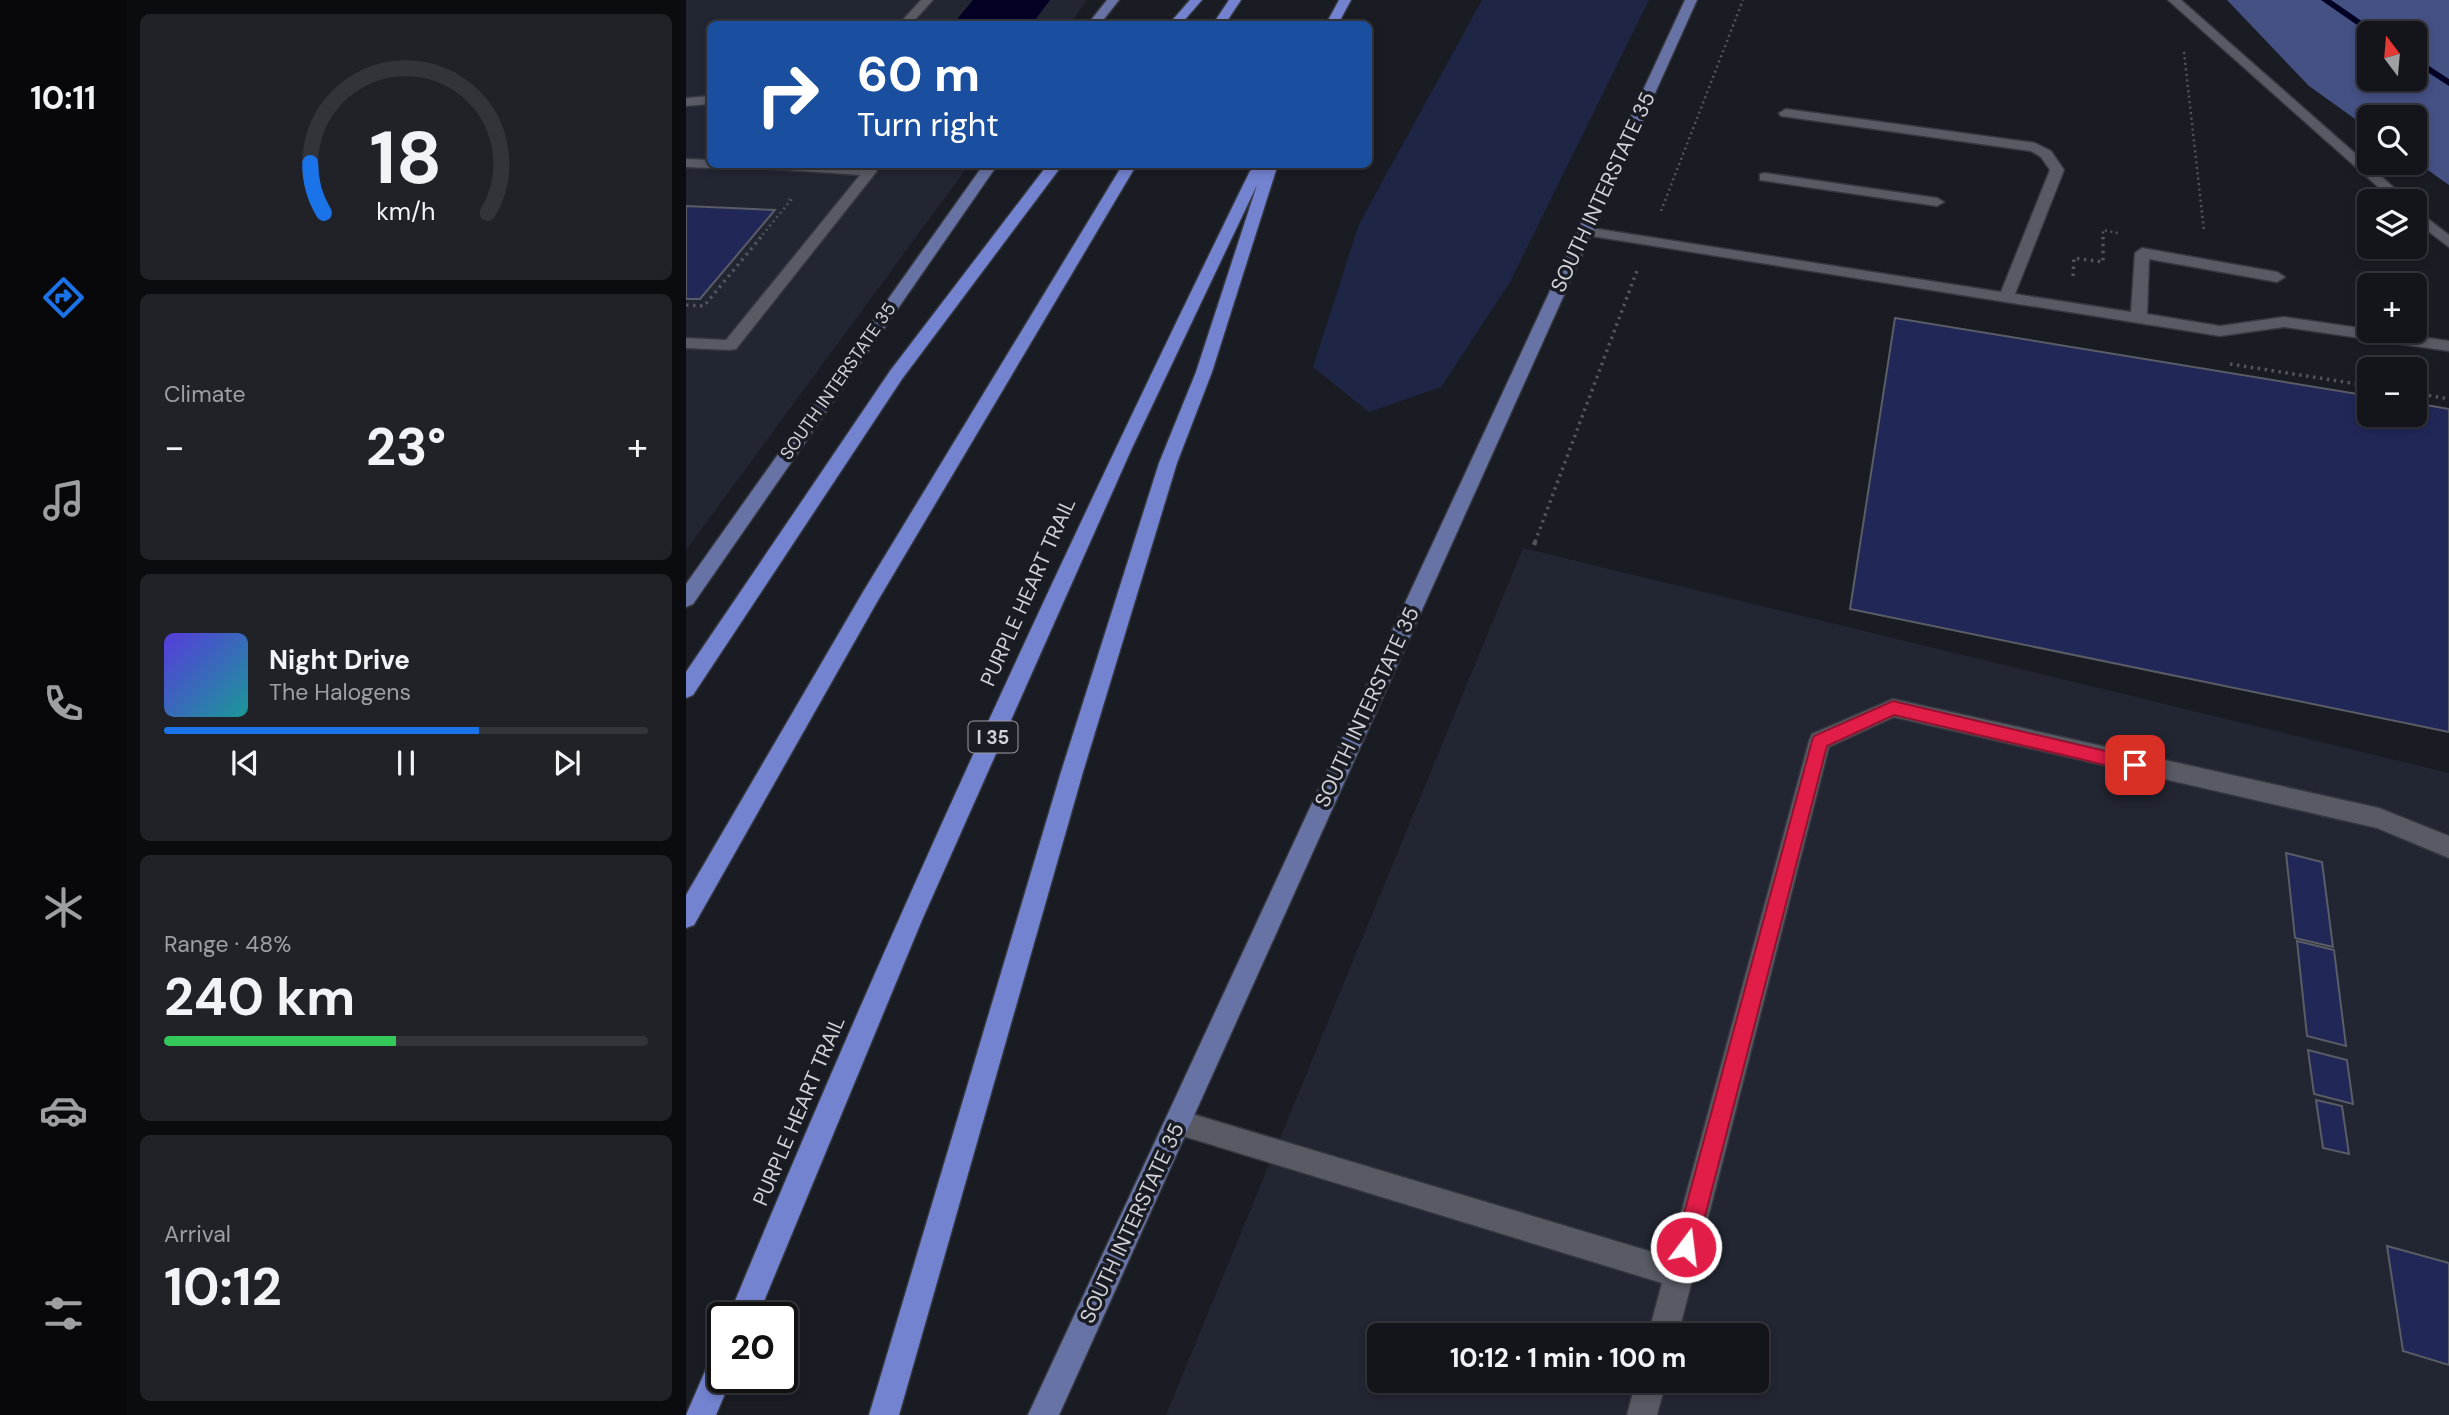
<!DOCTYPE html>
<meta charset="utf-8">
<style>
:root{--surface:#14151b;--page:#212228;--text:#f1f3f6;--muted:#9d9fa3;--line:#33343a;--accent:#1a73e8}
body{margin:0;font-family:"DM Sans",sans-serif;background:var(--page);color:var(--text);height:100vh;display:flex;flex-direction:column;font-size:26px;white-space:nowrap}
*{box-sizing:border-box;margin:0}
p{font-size:23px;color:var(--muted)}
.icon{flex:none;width:38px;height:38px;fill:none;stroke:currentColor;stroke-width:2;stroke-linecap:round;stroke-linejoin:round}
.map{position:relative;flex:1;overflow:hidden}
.sheet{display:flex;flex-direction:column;gap:14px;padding:14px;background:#0b0c0f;width:560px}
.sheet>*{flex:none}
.top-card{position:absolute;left:21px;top:21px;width:665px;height:147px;border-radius:10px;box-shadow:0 4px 10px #0003,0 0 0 2px var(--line);background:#1a4fa0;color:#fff;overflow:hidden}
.needle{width:46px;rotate:344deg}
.fabs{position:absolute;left:1671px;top:21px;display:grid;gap:14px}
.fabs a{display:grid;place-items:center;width:70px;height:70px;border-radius:10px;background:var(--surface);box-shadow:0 4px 10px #0003,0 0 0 2px var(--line);font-size:35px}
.speed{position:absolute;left:21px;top:1302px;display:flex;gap:14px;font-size:35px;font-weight:700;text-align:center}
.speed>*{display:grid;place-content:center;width:91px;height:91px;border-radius:50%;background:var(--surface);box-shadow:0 4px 10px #0003,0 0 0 2px var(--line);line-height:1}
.speed .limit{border:4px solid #111;border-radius:10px;background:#fff;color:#111}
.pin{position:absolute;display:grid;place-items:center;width:60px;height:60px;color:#fff;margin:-30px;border-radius:14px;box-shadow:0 4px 10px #0006}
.me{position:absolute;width:77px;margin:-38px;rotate:15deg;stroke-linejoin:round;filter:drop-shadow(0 0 5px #0008)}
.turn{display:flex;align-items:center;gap:24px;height:147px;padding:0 35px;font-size:32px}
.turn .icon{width:91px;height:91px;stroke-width:2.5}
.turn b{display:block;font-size:49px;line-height:60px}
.big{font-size:52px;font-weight:700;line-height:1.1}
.sheet .widget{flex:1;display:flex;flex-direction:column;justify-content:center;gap:10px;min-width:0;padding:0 24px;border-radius:10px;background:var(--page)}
.sheet .dial{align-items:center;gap:0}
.dial svg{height:182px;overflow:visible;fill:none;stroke:var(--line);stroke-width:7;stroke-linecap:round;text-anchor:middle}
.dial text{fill:var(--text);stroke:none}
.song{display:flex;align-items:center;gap:21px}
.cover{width:84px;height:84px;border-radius:10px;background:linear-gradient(135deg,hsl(250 70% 55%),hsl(180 70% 35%))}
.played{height:7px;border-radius:4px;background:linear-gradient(90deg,var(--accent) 65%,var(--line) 65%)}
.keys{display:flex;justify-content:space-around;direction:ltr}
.heat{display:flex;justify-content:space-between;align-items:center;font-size:38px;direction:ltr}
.charge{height:10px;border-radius:5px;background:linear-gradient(90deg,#34c759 48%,var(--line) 0)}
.trip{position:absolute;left:681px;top:1323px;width:402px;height:70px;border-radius:10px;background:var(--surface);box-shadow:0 4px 10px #0003,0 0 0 2px var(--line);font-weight:700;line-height:70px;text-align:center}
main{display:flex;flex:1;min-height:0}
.tab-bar{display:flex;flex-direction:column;width:126px;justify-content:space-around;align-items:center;background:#08080b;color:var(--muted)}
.tab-bar .icon{width:49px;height:49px}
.tab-bar .current{color:var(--accent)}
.tab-bar b{font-size:32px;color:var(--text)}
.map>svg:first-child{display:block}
.built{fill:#222632;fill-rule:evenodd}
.green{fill:#1f2544}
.forest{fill:#455083;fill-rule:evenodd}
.water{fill:#030024}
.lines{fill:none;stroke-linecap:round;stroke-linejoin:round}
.stream{fill:#030024;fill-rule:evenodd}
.building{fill:#212858;stroke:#5a5d66;stroke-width:2}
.minor-casing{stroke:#36373e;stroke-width:3}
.major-casing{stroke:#36373e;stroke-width:3}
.highway-casing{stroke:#36373e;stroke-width:3}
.path-far2{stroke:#53555c;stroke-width:2.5;stroke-dasharray:2 3.5;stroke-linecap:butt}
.path-far1{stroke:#53555c;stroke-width:3.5;stroke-dasharray:2.5 4.5;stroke-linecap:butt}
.path{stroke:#53555c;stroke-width:4.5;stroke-dasharray:3.5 5;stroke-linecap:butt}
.minor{fill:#585a64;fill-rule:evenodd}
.major{fill:#6873a5;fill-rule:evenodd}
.highway{fill:#7383d0;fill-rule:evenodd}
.route{fill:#e11d48;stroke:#92132f;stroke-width:2}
.labels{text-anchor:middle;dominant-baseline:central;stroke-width:7;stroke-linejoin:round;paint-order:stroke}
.far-street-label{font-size:18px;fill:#d2d3d9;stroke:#1a1c24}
.shield{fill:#1a1c24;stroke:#9b9ca3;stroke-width:2}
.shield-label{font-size:19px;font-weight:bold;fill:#d2d3d9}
.street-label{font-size:21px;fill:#d2d3d9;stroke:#1a1c24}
</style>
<main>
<nav class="tab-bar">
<b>10:11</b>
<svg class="icon current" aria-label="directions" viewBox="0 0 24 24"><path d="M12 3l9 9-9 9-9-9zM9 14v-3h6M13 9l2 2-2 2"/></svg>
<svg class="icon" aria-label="music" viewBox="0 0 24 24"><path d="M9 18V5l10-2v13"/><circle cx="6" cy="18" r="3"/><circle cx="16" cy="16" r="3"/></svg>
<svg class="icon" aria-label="phone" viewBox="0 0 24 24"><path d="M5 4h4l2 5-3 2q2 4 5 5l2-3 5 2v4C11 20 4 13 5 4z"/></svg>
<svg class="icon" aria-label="climate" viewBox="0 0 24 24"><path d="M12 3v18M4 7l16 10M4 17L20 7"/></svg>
<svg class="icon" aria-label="car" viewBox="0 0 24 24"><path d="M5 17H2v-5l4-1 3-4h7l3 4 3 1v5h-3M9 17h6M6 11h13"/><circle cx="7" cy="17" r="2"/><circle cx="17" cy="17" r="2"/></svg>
<svg class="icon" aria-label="filters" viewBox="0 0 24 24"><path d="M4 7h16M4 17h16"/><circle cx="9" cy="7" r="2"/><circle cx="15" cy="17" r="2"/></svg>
</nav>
<section class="sheet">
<div class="widget dial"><svg viewBox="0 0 100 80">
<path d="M14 69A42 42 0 1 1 86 69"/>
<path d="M14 69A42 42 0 0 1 8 47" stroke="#1a73e8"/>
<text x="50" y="56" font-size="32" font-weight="700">18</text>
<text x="50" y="72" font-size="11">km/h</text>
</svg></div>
<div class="widget"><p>Climate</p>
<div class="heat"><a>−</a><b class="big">23°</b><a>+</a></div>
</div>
<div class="widget">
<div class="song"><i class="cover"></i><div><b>Night Drive</b><p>The Halogens</p></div></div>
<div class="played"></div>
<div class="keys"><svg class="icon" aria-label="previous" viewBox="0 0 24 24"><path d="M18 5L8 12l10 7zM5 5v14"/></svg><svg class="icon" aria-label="pause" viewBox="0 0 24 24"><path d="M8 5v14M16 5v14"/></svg><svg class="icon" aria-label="next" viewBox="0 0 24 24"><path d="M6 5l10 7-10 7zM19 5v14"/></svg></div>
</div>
<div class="widget"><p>Range · 48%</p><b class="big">240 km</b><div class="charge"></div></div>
<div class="widget"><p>Arrival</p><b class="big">10:12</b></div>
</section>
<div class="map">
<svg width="1763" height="1415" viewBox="0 0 1763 1415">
<rect width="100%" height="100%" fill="#1a1c24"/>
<path class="built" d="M 0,0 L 401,0 L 384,24 L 24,24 L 24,164 L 283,165 L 0,550 Z
M 837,548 L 1763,773 L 1763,1415 L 480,1415 ZM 693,1335 L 1071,1335 L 1071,1381 L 693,1381 Z"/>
<path class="green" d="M 796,0 L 963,0 L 824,282 L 755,387 L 683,412 L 627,367 L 673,224 Z"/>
<path class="forest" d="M 1541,0 L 1763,0 L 1763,185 L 1729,161 L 1729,117 L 1684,117 L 1683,129 L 1623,86 ZM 1684,33 L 1729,33 L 1729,79 L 1684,79 Z"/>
<path class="water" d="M 287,0 L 364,0 L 346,24 L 267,24 Z"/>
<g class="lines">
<path class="stream" d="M 1635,0 L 1645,0 L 1693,33 L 1684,34 Z
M 1729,57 L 1763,79 L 1763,86 L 1729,64 Z"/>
</g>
<path class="building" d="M 0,206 L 89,210 L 14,299 L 0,299 Z
M 1209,318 L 1684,396 L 1684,415 L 1729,415 L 1729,403 L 1763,409 L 1763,732 L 1164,609 Z
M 1600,853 L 1636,862 L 1647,947 L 1609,938 Z
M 1611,941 L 1648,950 L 1660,1046 L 1621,1036 Z
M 1622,1050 L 1661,1060 L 1667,1104 L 1628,1094 Z
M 1630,1100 L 1656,1106 L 1663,1154 L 1637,1148 Z
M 1701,1246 L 1763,1263 L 1763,1365 L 1717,1351 Z"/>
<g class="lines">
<defs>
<path id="minor" d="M 235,0 L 247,0 L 225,24 L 213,24 Z
M 1482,0 L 1495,0 L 1723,201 L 1708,201 Z
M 24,96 L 24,104 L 0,106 L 0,98 Z
M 1100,109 L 1349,143 L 1365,151 L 1378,170 L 1329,294 L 1445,312 L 1449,253 L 1456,248 L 1591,272 L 1599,277 L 1591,282 L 1463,259 L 1461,314 L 1534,326 L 1598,317 L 1763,341 L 1763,351 L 1598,327 L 1534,336 L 899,235 L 892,231 L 899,227 L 1315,292 L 1364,170 L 1355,157 L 1345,151 L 1095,116 L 1093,113 Z
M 0,159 L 24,160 L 24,164 L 184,167 L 191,171 L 50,349 L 44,350 L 0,348 L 0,338 L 40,340 L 174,175 L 30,165 L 24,168 L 0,167 Z
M 1079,173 L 1251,198 L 1258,202 L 1251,206 L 1074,180 L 1074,174 Z
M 1729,209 L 1763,235 L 1763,247 L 1729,221 Z
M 1207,699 L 1693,808 L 1763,836 L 1763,858 L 1691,828 L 1208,717 L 1143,747 L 992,1335 L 962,1335 L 976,1283 L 484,1132 L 480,1123 L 484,1114 L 493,1110 L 983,1257 L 1123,741 L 1126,734 Z
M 950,1381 L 980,1381 L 971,1415 L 941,1415 Z"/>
<path id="major" d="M 421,0 L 433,0 L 414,24 L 402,24 Z
M 999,0 L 1011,0 L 373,1415 L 342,1415 Z
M 298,164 L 312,164 L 7,604 L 0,607 L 0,584 Z"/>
<path id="highway" d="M 504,0 L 516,0 L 495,24 L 483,24 Z
M 543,0 L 555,0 L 539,24 L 527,24 Z
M 653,0 L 665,0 L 652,24 L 640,24 Z
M 362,164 L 377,164 L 216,379 L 7,695 L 0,698 L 0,672 L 204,371 Z
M 437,164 L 451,164 L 191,602 L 8,925 L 0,928 L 0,895 L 177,592 Z
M 578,164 L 592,164 L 526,372 L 491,463 L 397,772 L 213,1415 L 183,1415 L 375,772 L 473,463 L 510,372 L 571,185 L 446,448 L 236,920 L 71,1318 L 42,1318 C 202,930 379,548 564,171 L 571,167 L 576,169 Z
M 37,1348 L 37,1377 L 46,1377 L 30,1415 L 0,1415 L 27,1353 Z"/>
</defs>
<use href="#minor" class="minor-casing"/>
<use href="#major" class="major-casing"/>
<use href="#highway" class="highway-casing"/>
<path class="path-far2" d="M 1498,52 L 1518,231
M 975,211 L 1057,0
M 73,239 L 106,199 L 102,199
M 1417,239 L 1417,230 L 1432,233"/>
<path class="path-far1" d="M 1387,276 L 1388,258 L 1417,262 L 1417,237
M 0,305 L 18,306 L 75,237
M 1544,364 L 1684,386
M 1729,393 L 1763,399
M 849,542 L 952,268"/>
<path class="path" d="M 848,545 L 850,540"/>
<use href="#minor" class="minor"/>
<use href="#major" class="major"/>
<use href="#highway" class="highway"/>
</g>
<path class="route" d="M 1207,701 L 1449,758 L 1458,765 L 1449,772 L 1208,715 L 1141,746 L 1011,1247 L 1008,1255 L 1000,1258 L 993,1255 L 989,1247 L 1126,741 L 1128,736 Z"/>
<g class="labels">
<g class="far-street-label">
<text transform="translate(152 381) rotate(-55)">SOUTH INTERSTATE 35</text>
</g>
<rect class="shield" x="282.5" y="721.5" width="49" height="31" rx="5"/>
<g class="shield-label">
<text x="307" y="737">I 35</text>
</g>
<g class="street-label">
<text transform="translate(917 192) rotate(-65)">SOUTH INTERSTATE 35</text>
<text transform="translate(342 592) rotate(-66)">PURPLE HEART TRAIL</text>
<text transform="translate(681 707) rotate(-65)">SOUTH INTERSTATE 35</text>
<text transform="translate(113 1111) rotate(-67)">PURPLE HEART TRAIL</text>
<text transform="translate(446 1223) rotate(-65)">SOUTH INTERSTATE 35</text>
</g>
</g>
</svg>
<div class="fabs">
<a><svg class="needle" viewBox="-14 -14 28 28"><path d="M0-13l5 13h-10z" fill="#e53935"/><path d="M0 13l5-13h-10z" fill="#9d9fa3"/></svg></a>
<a><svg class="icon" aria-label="search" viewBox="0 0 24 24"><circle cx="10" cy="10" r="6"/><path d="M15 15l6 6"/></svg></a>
<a><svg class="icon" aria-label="layers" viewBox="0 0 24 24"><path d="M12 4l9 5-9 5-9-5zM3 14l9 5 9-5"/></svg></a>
<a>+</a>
<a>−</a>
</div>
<div class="speed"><div class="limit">20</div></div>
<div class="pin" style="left:1449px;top:765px;background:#d93025"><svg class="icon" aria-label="arrive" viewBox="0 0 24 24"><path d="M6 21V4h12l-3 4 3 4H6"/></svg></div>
<svg class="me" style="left:1000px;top:1247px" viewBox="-20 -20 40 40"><circle r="17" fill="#e11d48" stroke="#fff" stroke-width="3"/><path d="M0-11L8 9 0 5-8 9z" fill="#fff"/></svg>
<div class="trip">10:12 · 1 min · 100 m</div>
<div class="top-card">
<div class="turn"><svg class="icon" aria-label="right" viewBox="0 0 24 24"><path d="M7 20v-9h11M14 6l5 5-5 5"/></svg><div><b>60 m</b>Turn right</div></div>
</div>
</div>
</main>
